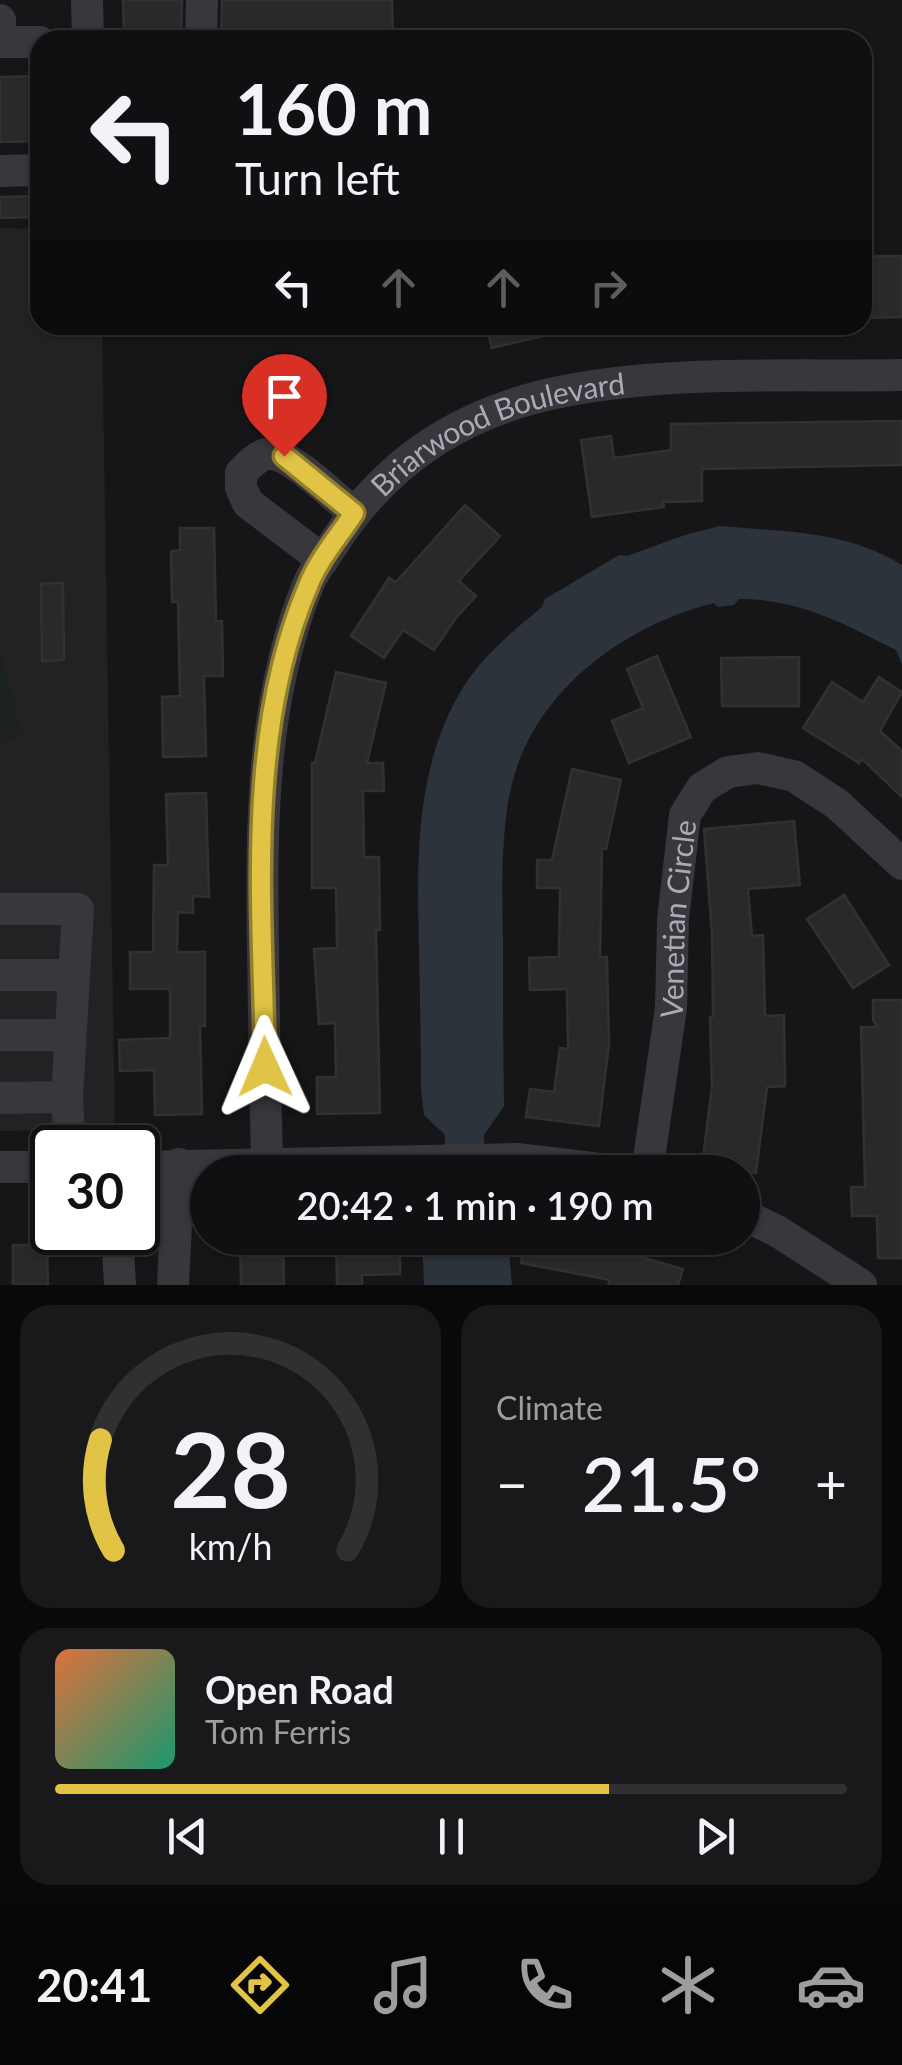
<!DOCTYPE html>
<meta charset="utf-8">
<style>
:root{--surface:#101012;--page:#19191b;--text:#f1f3f6;--muted:#9c9d9f;--line:#303032;--accent:#e1c445}
body{margin:0;font-family:Lato,sans-serif;background:var(--page);color:var(--text);height:100vh;display:flex;flex-direction:column;font-size:38px;white-space:nowrap}
*{box-sizing:border-box;margin:0}
p{font-size:32px;color:var(--muted)}
.icon{flex:none;width:55px;height:55px;fill:none;stroke:currentColor;stroke-width:2;stroke-linecap:round;stroke-linejoin:round}
.map{position:relative;height:1285px;overflow:hidden}
.sheet{display:flex;flex-direction:column;gap:20px;padding:20px;background:#09090a;flex:1}
.sheet>*{flex:none}
.banner{position:absolute;left:30px;top:30px;width:842px;height:305px;border-radius:30px;box-shadow:0 2px 8px #0004,0 0 0 2px var(--line);background:#101012;color:var(--text);overflow:hidden}
.speed{position:absolute;left:30px;top:1125px;display:flex;gap:20px;font-size:50px;font-weight:700;text-align:center}
.speed>*{display:grid;place-content:center;width:130px;height:130px;border-radius:50%;background:var(--surface);box-shadow:0 2px 8px #0004,0 0 0 2px var(--line);line-height:1}
.speed .limit{border:5px solid #111;border-radius:15px;background:#fff;color:#111}
.pin{position:absolute;display:grid;place-items:center;width:85px;height:85px;color:#fff;margin:-102px -42px;border-radius:50% 50% 50% 0;rotate:-45deg;box-shadow:0 0 10px #0007}
.pin .icon{rotate:45deg}
.me{position:absolute;width:110px;margin:-55px;rotate:359deg;stroke-linejoin:round;filter:drop-shadow(0 0 8px #0008)}
.turn{display:flex;align-items:center;gap:35px;height:210px;padding:0 40px;font-size:45px}
.turn .icon{width:130px;height:130px;stroke-width:2.5}
.turn b{display:block;font-size:70px;line-height:85px}
.lanes{display:flex;align-items:center;height:95px;padding:0 40px;background:#0003;justify-content:center;gap:50px;direction:ltr}
.lanes .off{opacity:.35}
.big{font-size:75px;font-weight:600;line-height:1.1}
.sheet .tile{flex:1;display:flex;flex-direction:column;justify-content:center;gap:15px;min-width:0;padding:0 35px;border-radius:30px;background:var(--page)}
.sheet .dial{align-items:center;gap:0}
.dial svg{height:260px;overflow:visible;fill:none;stroke:var(--line);stroke-width:7;stroke-linecap:round;text-anchor:middle}
.dial text{fill:var(--text);stroke:none}
.song{display:flex;align-items:center;gap:30px}
.cover{width:120px;height:120px;border-radius:15px;background:linear-gradient(135deg,hsl(20 70% 55%),hsl(160 70% 35%))}
.played{height:10px;border-radius:5px;background:linear-gradient(90deg,var(--accent) 70%,var(--line) 70%)}
.keys{display:flex;justify-content:space-around;direction:ltr}
.heat{display:flex;justify-content:space-between;align-items:center;font-size:55px;direction:ltr}
.sheet .tiles{flex:1;display:grid;gap:20px;grid-template-columns:1fr 1fr}
.tile:last-child{grid-column:span 2}
.trip{position:absolute;left:190px;top:1155px;width:570px;height:100px;border-radius:50px;background:var(--surface);box-shadow:0 2px 8px #0004,0 0 0 2px var(--line);font-weight:600;line-height:100px;text-align:center}
.tabs{display:flex;height:160px;justify-content:space-around;align-items:center;background:#060607;color:var(--muted)}
.tabs .icon{width:70px;height:70px}
.tabs .current{color:var(--accent)}
.tabs b{font-size:45px;color:var(--text)}
.map>svg:first-child{display:block}
.built{fill:#222224}
.green{fill:#1c221e}
.water{fill:#2d333a}
.building{fill:#29292b;stroke:#313033;stroke-width:2.5}
.lines{fill:none;stroke-linecap:round;stroke-linejoin:round}
.minor{stroke:#37373c;stroke-width:32}
.route-casing{stroke:#927f2d;stroke-width:25}
.route{stroke:#e1c445;stroke-width:18}
.labels{text-anchor:middle;dominant-baseline:central;stroke-width:10;stroke-linejoin:round;paint-order:stroke}
.street-label{font-size:30px;fill:#a9abb6;stroke:#111113}
</style>
<div class="map">
<svg width="902" height="1285" viewBox="0 0 902 1285">
<rect width="100%" height="100%" fill="#161618"/>
<path class="built" d="M 0,228 L 40,229 L 40,325 L 102,325 L 115,1130 L 0,1131 Z"/>
<path class="green" d="M 0,650 L 23,737 L 0,743 Z"/>
<path class="water" d="M 720,526 C 785,532 845,530 902,565 L 902,664 L 896,650 C 842,623 800,599 739,599 L 734,605 L 718,607 L 714,603 C 618,627 524,699 508,803 C 501,847 502,894 503,939 C 503,995 503,1051 504,1106 L 484,1135 L 485,1172 L 445,1172 L 445,1135 L 424,1115 L 421,1089 C 421,1043 420,997 419,951 C 417,860 414,770 462,689 C 482,656 512,632 542,607 L 545,599 L 619,555 L 627,556 L 685,535 Z
M 422,1238 L 508,1238 L 512,1285 L 424,1285 Z"/>
<path class="building" d="M 123,0 L 182,0 L 181,40 L 124,40 Z
M 222,0 L 392,0 L 393,40 L 221,40 Z
M 40,76 L 40,141 L 0,142 L 0,77 Z
M 40,196 L 40,217 L 0,218 L 0,197 Z
M 862,256 L 902,256 L 902,317 L 862,318 Z
M 486,325 L 558,325 L 559,332 L 492,348 Z
M 902,421 L 902,465 L 702,469 L 702,501 L 663,502 L 664,507 L 592,517 L 581,440 L 611,436 L 614,458 L 671,450 L 671,424 Z
M 465,505 L 500,536 L 459,581 L 476,596 L 456,618 L 434,650 L 403,630 L 384,658 L 351,636 L 389,578 L 396,582 Z
M 180,528 L 214,528 L 216,621 L 222,621 L 223,676 L 204,676 L 206,756 L 163,757 L 162,697 L 180,696 L 178,602 L 172,602 L 171,551 L 180,550 Z
M 63,583 L 64,660 L 42,661 L 41,584 Z
M 657,656 L 691,737 L 629,763 L 612,721 L 643,708 L 627,669 Z
M 799,657 L 799,706 L 722,706 L 721,658 Z
M 336,672 L 386,683 L 367,763 L 383,763 L 384,791 L 363,791 L 364,857 L 379,857 L 380,930 L 376,930 L 380,1113 L 317,1114 L 317,1077 L 336,1077 L 335,1023 L 319,1024 L 314,949 L 337,948 L 336,888 L 312,888 L 312,763 L 315,763 Z
M 879,677 L 902,692 L 880,731 L 902,751 L 902,797 L 862,759 L 859,763 L 803,728 L 832,682 L 863,702 Z
M 572,769 L 621,780 L 606,849 L 602,848 L 600,957 L 607,957 L 609,1044 L 599,1126 L 526,1117 L 530,1089 L 554,1092 L 560,1048 L 568,1049 L 567,989 L 530,990 L 529,958 L 559,957 L 560,888 L 537,888 L 537,860 L 552,860 Z
M 206,793 L 209,897 L 193,896 L 193,913 L 178,912 L 177,952 L 205,952 L 205,1026 L 200,1026 L 202,1114 L 155,1115 L 154,1070 L 120,1071 L 119,1040 L 170,1038 L 170,989 L 130,989 L 130,952 L 153,952 L 154,865 L 168,865 L 166,794 Z
M 794,821 L 800,885 L 748,889 L 752,936 L 763,935 L 765,1016 L 784,1015 L 785,1086 L 767,1087 L 756,1173 L 702,1166 L 712,1087 L 710,1017 L 713,1017 L 712,934 L 704,829 Z
M 844,895 L 889,965 L 853,988 L 807,919 Z
M 873,1000 L 902,1000 L 902,1258 L 878,1258 L 877,1216 L 852,1216 L 851,1187 L 865,1187 L 861,1027 L 878,1027 L 873,1020 Z
M 240,1238 L 283,1238 L 284,1285 L 241,1285 Z
M 336,1238 L 400,1238 L 400,1274 L 362,1275 L 362,1285 L 337,1285 Z
M 526,1238 L 600,1238 L 599,1245 L 683,1269 L 678,1285 L 608,1285 L 610,1280 L 521,1263 Z
M 13,1245 L 47,1245 L 48,1285 L 13,1285 Z"/>
<g class="lines">
<g class="minor">
<path d="M 87,0 L 88,40"/>
<path d="M 0,20 L 0,42 L 40,42"/>
<path d="M 201,40 L 202,0"/>
<path d="M 0,171 L 40,170"/>
<path d="M 323,560 L 248,503 L 241,488 L 241,473 C 248,466 257,456 267,454 C 289,451 336,499 354,513"/>
<path d="M 0,909 L 78,909 L 67,1097 L 70,1148"/>
<path d="M 0,975 L 74,975"/>
<path d="M 0,1035 L 70,1035"/>
<path d="M 0,1098 L 67,1097"/>
<path id="s1" d="M 267,1162 C 265,1091 264,1021 263,950 C 261,827 261,701 308,585 C 314,569 327,555 336,540 C 392,455 470,408 570,390 C 678,370 792,377 902,375"/>
<path d="M 0,1167 L 52,1167"/>
<path d="M 138,1167 L 517,1159 L 625,1172"/>
<path id="s2" d="M 647,1172 L 671,1008 L 673,919 L 685,815 L 702,788 L 728,772 L 758,768 L 794,776 L 837,804 L 902,864"/>
<path d="M 742,1214 L 777,1231 L 861,1285"/>
<path d="M 117,1232 L 120,1285"/>
<path d="M 173,1285 L 179,1164"/>
</g>
</g>
<g class="lines">
<defs>
<path id="route" d="M 265,1067 C 263,909 244,734 309,584 C 319,559 339,536 354,513 L 284,456"/>
</defs>
<use href="#route" class="route-casing"/>
<use href="#route" class="route"/>
</g>
<g class="labels">
<g class="street-label">
<text stroke="none"><textPath href="#s1" startOffset="838">Briarwood Boulevard</textPath></text>
<text stroke="none"><textPath href="#s2" startOffset="255">Venetian Circle</textPath></text>
</g>
</g>
</svg>
<div class="speed"><div class="limit">30</div></div>
<div class="pin" style="left:284px;top:456px;background:#d93025"><svg class="icon" aria-label="arrive" viewBox="0 0 24 24"><path d="M6 21V4h12l-3 4 3 4H6"/></svg></div>
<svg class="me" style="left:265px;top:1067px" viewBox="-20 -20 40 40"><path d="M0-17L14 15 0 8-14 15z" fill="#e1c445" stroke="#fff" stroke-width="4"/></svg>
<div class="trip">20:42 · 1 min · 190 m</div>
<div class="banner">
<div class="turn"><svg class="icon" aria-label="left" viewBox="0 0 24 24"><path d="M17 20v-9H6M10 6l-5 5 5 5"/></svg><div><b>160 m</b>Turn left</div></div>
<div class="lanes"><svg class="icon" aria-label="left" viewBox="0 0 24 24"><path d="M17 20v-9H6M10 6l-5 5 5 5"/></svg><svg class="icon off" aria-label="ahead" viewBox="0 0 24 24"><path d="M12 20V5M6 11l6-6 6 6"/></svg><svg class="icon off" aria-label="ahead" viewBox="0 0 24 24"><path d="M12 20V5M6 11l6-6 6 6"/></svg><svg class="icon off" aria-label="right" viewBox="0 0 24 24"><path d="M7 20v-9h11M14 6l5 5-5 5"/></svg></div>
</div>
</div>
<section class="sheet">
<div class="tiles">
<div class="tile dial"><svg viewBox="0 0 100 80">
<path d="M14 69A42 42 0 1 1 86 69"/>
<path d="M14 69A42 42 0 0 1 10 35" stroke="#e1c445"/>
<text x="50" y="56" font-size="32" font-weight="700">28</text>
<text x="50" y="72" font-size="11">km/h</text>
</svg></div>
<div class="tile"><p>Climate</p>
<div class="heat"><a>−</a><b class="big">21.5°</b><a>+</a></div>
</div>
<div class="tile">
<div class="song"><i class="cover"></i><div><b>Open Road</b><p>Tom Ferris</p></div></div>
<div class="played"></div>
<div class="keys"><svg class="icon" aria-label="previous" viewBox="0 0 24 24"><path d="M18 5L8 12l10 7zM5 5v14"/></svg><svg class="icon" aria-label="pause" viewBox="0 0 24 24"><path d="M8 5v14M16 5v14"/></svg><svg class="icon" aria-label="next" viewBox="0 0 24 24"><path d="M6 5l10 7-10 7zM19 5v14"/></svg></div>
</div>
</div>
</section>
<nav class="tabs">
<b>20:41</b>
<svg class="icon current" aria-label="directions" viewBox="0 0 24 24"><path d="M12 3l9 9-9 9-9-9zM9 14v-3h6M13 9l2 2-2 2"/></svg>
<svg class="icon" aria-label="music" viewBox="0 0 24 24"><path d="M9 18V5l10-2v13"/><circle cx="6" cy="18" r="3"/><circle cx="16" cy="16" r="3"/></svg>
<svg class="icon" aria-label="phone" viewBox="0 0 24 24"><path d="M5 4h4l2 5-3 2q2 4 5 5l2-3 5 2v4C11 20 4 13 5 4z"/></svg>
<svg class="icon" aria-label="climate" viewBox="0 0 24 24"><path d="M12 3v18M4 7l16 10M4 17L20 7"/></svg>
<svg class="icon" aria-label="car" viewBox="0 0 24 24"><path d="M5 17H2v-5l4-1 3-4h7l3 4 3 1v5h-3M9 17h6M6 11h13"/><circle cx="7" cy="17" r="2"/><circle cx="17" cy="17" r="2"/></svg>
</nav>
